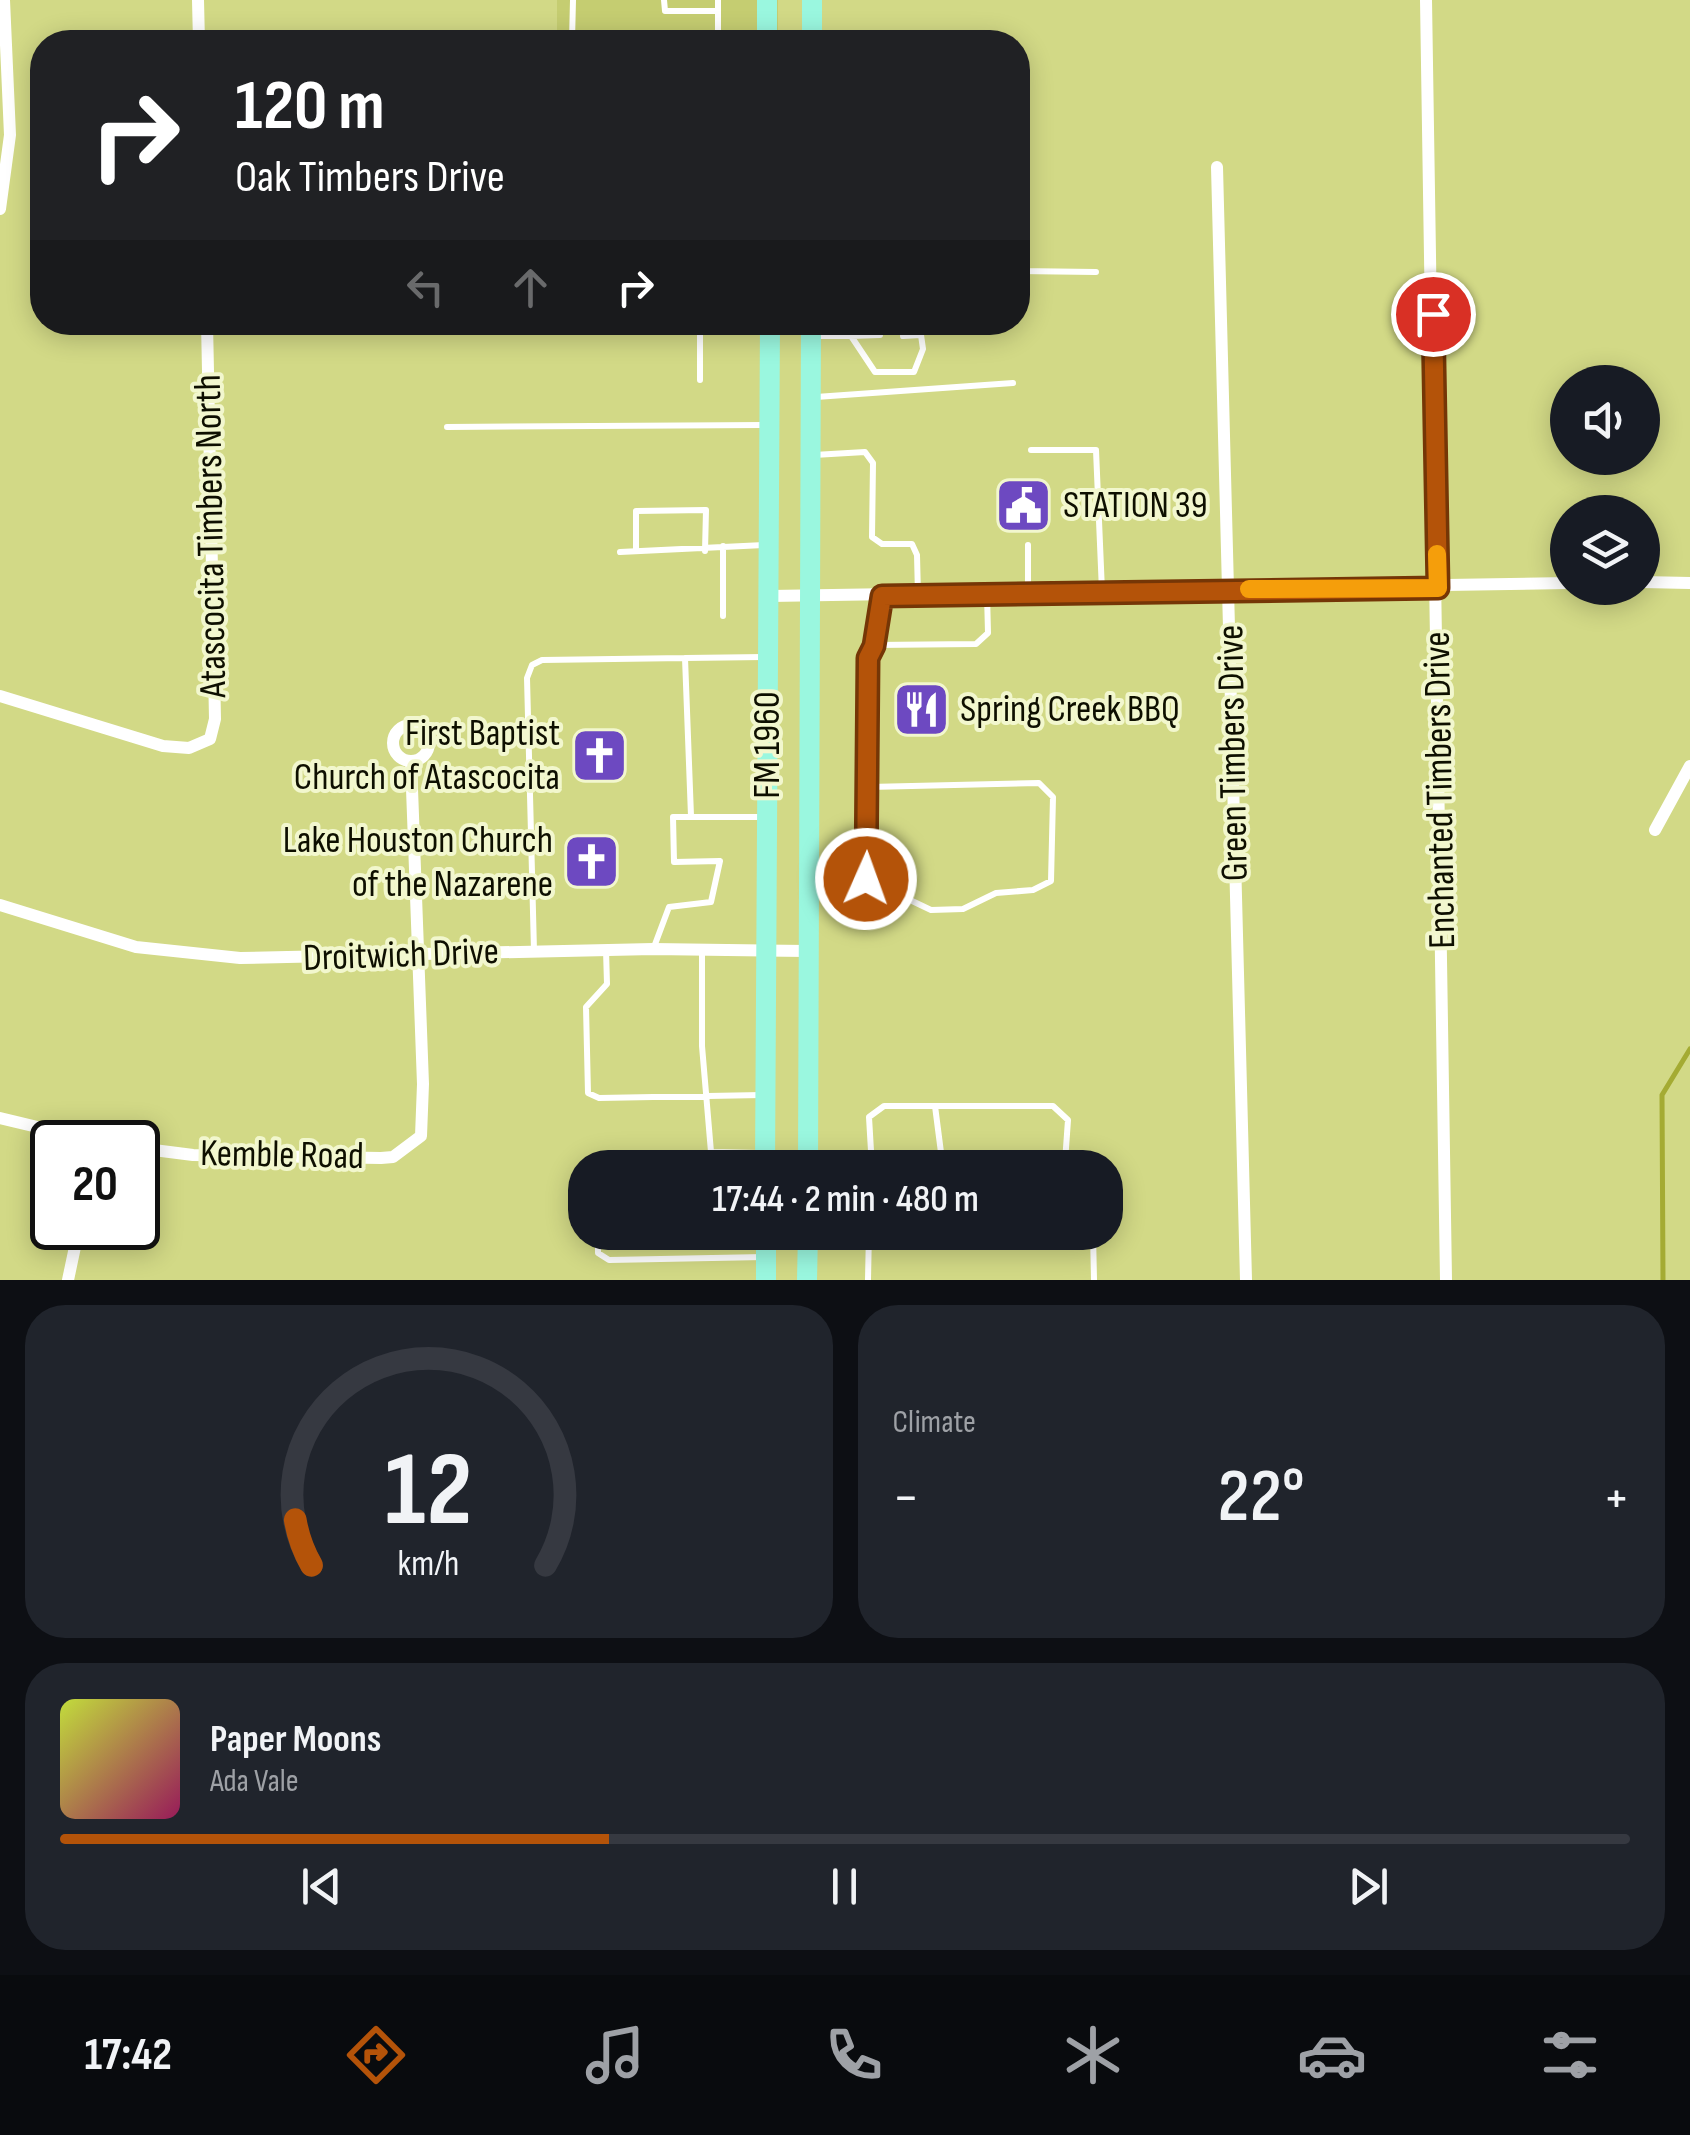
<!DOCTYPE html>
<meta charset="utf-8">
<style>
:root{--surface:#171b24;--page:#20242c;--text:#f1f3f6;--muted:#9ea1a6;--line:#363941;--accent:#b45309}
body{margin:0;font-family:"Sofia Sans Condensed",sans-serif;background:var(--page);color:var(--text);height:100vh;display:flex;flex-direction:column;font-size:38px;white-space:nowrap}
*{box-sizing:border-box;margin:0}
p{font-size:32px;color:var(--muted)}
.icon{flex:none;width:55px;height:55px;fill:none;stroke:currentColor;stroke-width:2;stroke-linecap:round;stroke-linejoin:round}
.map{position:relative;height:1280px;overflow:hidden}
.sheet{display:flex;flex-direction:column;gap:25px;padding:25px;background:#0d0f14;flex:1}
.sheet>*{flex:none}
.top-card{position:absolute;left:30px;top:30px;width:1000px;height:305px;border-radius:40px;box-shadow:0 5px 25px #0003;background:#202124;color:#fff;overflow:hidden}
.buttons{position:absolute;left:1550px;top:365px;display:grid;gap:20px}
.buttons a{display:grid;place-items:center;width:110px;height:110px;border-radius:50%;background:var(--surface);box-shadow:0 5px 25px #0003;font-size:50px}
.speed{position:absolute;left:30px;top:1120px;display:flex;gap:20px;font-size:50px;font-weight:700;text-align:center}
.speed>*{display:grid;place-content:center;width:130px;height:130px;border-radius:50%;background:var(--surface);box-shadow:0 5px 25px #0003;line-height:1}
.speed .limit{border:5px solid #111;border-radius:15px;background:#fff;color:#111}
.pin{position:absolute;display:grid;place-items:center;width:85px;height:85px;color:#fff;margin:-42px;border:5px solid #fff;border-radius:50%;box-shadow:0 2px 10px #0007}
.me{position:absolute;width:110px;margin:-55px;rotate:2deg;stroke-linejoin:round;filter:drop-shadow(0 0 8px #0008)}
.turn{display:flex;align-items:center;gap:35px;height:210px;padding:0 40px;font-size:45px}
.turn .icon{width:130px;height:130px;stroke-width:2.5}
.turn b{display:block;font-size:70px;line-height:85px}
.lanes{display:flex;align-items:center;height:95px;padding:0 40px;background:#0003;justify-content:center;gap:50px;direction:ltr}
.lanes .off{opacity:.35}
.big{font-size:75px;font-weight:600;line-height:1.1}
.sheet .tile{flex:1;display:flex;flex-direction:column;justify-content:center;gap:15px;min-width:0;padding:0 35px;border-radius:40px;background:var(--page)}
.sheet .dial{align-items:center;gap:0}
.dial svg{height:260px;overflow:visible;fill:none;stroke:var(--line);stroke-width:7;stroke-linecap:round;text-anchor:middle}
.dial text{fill:var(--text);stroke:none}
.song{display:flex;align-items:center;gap:30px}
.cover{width:120px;height:120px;border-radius:15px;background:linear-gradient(135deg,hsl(70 70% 55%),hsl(330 70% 35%))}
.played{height:10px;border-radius:5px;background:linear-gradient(90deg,var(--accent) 35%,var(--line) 35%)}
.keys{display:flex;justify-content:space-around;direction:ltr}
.heat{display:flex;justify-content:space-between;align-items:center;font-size:55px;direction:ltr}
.sheet .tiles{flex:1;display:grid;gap:25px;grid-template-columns:1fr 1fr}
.tile:last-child{grid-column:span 2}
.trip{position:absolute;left:568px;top:1150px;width:555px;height:100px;border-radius:40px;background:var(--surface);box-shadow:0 5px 25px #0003;font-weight:600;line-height:100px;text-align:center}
.dock{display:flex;height:160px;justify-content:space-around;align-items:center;background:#090b0e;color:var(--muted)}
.dock .icon{width:70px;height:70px}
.dock .current{color:var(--accent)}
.dock b{font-size:45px;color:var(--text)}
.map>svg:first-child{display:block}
.built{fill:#c5cd71}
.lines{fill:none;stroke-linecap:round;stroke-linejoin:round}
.stream{stroke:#a4ab33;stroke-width:5}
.lane{stroke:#fff;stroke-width:6}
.street{stroke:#fff;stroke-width:12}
.primary{stroke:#9af7df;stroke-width:20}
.route-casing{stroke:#753606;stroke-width:25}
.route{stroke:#b45309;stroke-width:18}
.slow{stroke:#f59e0b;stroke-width:18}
.labels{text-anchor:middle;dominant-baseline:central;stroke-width:8;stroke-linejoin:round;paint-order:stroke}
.poi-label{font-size:38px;fill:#0e0f00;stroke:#f2f7ce;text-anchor:start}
.street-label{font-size:38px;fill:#0e0f00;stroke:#f2f7ce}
</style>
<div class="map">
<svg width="1690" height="1280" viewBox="0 0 1690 1280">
<rect width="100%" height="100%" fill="#d2d986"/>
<path class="built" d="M 557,0 L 778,0 L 778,42 L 557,42 Z"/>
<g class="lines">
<path class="stream" d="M 1663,1280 L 1662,1095 L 1690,1049"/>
<path class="lane" d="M 573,0 L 572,41 L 765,35
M 664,0 L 665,11 L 718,11
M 718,0 L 718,39
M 1018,267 L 1019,197
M 1018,271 L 1096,272
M 880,335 L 851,336 L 875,372 L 914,372 L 923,349 L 921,335 L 903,336
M 817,336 L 851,336
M 700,380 L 700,322
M 816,397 L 1013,383
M 447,427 L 764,425
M 1031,450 L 1096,450 L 1102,591
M 814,455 L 865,452 L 873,463 L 872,537 L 882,544 L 912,544 L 917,555 L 918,595
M 1028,545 L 1028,593
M 723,546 L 723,616
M 636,551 L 636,511 L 706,510 L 705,551
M 620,552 L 765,545
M 875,645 L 976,644 L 988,633 L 987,594
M 869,787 L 867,659 L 875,645 L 882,597
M 691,816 L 685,658 L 766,657
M 815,880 L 866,879 L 931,910 L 963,909 L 996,893 L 1033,890 L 1051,881 L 1053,797 L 1039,783 L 869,787 L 866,879
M 654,947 L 669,907 L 711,902 L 720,861 L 674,862 L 673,817 L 766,817
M 702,948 L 702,1046 L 711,1152 L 759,1153
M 606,950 L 607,984 L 586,1007 L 588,1093 L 599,1098 L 762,1095
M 534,951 L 527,678 L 532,665 L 542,660 L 685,658
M 935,1106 L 943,1168
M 872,1168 L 869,1117 L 884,1106 L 1053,1106 L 1068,1120 L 1065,1162 L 1046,1166
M 598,1232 L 598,1253 L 609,1260 L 764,1257
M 1093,1232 L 1094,1280
M 868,1280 L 869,1232"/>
<path class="street" d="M 198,0 L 199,42
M 1426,0 L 1446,1280
M 1217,167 L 1246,1280
M 0,209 L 10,135 L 4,0
M 1642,582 L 1690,583
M 770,596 L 1568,583
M 0,696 L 163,746 L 189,748 L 210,739 L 215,719 L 207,322
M393 743a18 18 0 1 1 36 0a18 18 0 1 1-36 0Z
M 1655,830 L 1690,766
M 0,905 L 136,947 L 240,958 L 653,949 L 808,951
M 0,1118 L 100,1142
M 138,1148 L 193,1155 L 381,1158 L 393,1157 L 421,1136 L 423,1084 L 411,762
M 68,1280 L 79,1228"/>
<path class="primary" d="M 767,0 L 767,42
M 812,42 L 812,0
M 765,1168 L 770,322
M 808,1168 L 811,322
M 766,1232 L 766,1280
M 807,1280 L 808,1232"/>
</g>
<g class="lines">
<defs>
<path id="route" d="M 866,879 L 868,658 L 874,646 L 882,596 L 1438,588 L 1433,314"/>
</defs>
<use href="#route" class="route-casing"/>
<use href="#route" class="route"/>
<path class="slow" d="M 1249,589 L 1438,588 L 1437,554"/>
</g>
<defs>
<symbol id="civic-square" viewBox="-11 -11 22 22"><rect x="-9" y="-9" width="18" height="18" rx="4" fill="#6d49c1" stroke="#f2f7ce"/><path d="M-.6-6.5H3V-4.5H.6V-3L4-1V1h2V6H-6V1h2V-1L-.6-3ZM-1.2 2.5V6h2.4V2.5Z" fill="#fff"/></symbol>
<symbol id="restaurant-square" viewBox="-11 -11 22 22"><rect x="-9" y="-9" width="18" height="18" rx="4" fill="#6d49c1" stroke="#f2f7ce"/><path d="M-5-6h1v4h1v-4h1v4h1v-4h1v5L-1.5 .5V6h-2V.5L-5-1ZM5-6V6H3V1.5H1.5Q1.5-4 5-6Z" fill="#fff"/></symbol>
<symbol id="church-square" viewBox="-11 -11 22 22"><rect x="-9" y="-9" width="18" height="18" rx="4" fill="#6d49c1" stroke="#f2f7ce"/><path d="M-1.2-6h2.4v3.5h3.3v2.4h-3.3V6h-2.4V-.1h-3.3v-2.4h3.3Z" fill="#fff"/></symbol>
</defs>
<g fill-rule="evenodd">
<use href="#civic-square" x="992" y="474" width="63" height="63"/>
<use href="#restaurant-square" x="890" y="678" width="63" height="63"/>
<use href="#church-square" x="568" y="724" width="63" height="63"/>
<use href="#church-square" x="560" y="830" width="63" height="63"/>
</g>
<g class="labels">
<g class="poi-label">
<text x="1063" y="505">STATION 39</text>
<text x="960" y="709">Spring Creek BBQ</text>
<text x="560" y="733" text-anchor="end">First Baptist<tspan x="560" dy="44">Church of Atascocita</tspan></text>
<text x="553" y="840" text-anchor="end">Lake Houston Church<tspan x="553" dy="44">of the Nazarene</tspan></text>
</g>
<g class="street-label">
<text transform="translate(211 536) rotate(-91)">Atascocita Timbers North</text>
<text transform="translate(767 745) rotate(-90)">FM 1960</text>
<text transform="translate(1233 753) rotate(-91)">Green Timbers Drive</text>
<text transform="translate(1440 790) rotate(-91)">Enchanted Timbers Drive</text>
<text transform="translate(401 955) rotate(-2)">Droitwich Drive</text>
<text transform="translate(282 1155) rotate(1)">Kemble Road</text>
</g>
</g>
</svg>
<div class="buttons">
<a><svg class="icon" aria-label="sound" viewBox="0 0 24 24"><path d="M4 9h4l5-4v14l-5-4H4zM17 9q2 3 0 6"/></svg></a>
<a><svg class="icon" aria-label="layers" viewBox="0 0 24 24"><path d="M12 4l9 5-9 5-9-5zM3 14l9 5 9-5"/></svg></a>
</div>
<div class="speed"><div class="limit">20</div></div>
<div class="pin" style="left:1433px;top:314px;background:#d93025"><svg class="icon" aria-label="arrive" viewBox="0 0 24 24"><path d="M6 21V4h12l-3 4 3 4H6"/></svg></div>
<svg class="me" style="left:866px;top:879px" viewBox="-20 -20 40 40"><circle r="17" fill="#b45309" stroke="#fff" stroke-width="3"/><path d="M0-11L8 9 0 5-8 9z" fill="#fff"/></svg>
<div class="trip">17:44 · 2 min · 480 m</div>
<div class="top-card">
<div class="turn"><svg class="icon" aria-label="right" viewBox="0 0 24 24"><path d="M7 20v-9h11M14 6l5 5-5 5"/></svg><div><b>120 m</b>Oak Timbers Drive</div></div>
<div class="lanes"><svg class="icon off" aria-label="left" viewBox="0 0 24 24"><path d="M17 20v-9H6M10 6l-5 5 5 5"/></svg><svg class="icon off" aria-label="ahead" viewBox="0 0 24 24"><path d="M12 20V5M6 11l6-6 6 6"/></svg><svg class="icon" aria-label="right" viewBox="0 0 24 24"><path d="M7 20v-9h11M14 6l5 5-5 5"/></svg></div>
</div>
</div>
<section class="sheet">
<div class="tiles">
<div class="tile dial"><svg viewBox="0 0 100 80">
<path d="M14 69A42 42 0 1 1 86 69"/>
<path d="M14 69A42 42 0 0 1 9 55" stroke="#b45309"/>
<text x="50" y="56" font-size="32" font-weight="700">12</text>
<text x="50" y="72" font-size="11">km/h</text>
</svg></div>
<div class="tile"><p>Climate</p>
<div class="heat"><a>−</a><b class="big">22°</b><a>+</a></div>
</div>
<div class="tile">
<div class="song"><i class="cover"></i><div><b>Paper Moons</b><p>Ada Vale</p></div></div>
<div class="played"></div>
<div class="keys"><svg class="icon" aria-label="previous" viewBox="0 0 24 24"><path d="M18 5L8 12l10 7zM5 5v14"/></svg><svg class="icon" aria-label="pause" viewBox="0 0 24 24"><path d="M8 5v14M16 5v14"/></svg><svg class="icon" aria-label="next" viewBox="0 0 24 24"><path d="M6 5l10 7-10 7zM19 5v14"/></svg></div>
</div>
</div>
</section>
<nav class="dock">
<b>17:42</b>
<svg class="icon current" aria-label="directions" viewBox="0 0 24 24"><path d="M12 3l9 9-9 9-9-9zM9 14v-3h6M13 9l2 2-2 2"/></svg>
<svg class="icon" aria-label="music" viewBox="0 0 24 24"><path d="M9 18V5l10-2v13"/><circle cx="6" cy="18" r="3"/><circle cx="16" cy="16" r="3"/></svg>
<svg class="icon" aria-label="phone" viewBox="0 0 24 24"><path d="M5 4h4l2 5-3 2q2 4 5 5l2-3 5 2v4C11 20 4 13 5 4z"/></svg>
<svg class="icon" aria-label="climate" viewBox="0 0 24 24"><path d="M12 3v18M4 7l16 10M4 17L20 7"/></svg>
<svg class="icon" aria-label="car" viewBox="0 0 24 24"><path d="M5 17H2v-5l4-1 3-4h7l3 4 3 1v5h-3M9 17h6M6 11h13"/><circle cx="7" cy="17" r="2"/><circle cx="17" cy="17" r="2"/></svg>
<svg class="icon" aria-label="filters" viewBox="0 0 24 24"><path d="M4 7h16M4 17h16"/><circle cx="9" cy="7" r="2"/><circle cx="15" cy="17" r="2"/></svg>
</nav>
